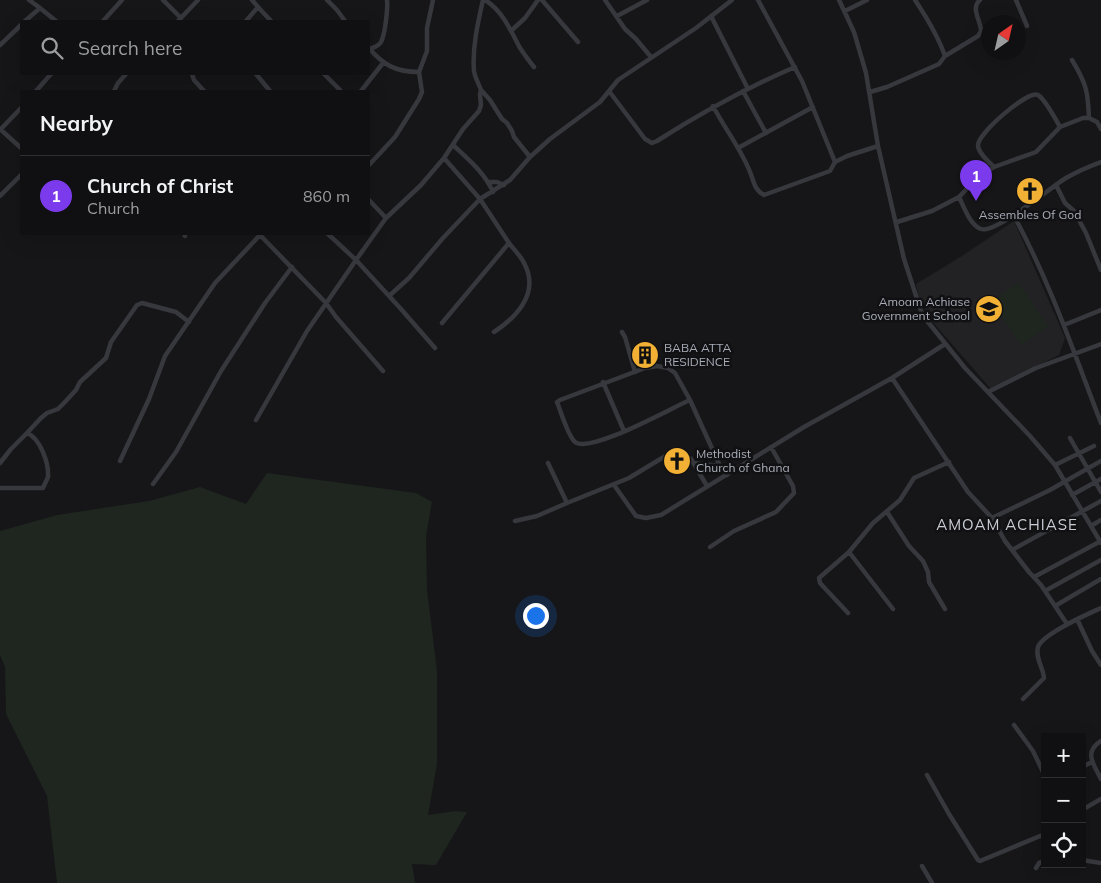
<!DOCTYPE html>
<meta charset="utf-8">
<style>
:root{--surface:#101012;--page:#19191b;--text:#f1f3f6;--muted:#9c9d9f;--line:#303032;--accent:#7c3aed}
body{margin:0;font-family:Mulish,sans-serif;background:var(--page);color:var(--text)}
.controls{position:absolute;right:15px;bottom:15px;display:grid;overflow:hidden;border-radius:0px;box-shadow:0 5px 20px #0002}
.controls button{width:45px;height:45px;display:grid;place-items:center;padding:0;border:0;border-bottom:1px solid var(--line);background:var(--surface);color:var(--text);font:25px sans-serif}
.compass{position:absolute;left:981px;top:15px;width:45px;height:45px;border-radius:50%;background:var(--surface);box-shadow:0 5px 20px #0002;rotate:34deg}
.you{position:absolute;left:535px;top:615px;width:18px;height:18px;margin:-12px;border:4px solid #fff;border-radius:50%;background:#1a73e8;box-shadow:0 0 0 8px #1a73e833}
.badge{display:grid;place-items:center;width:32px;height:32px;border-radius:50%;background:var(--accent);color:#fff;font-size:16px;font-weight:700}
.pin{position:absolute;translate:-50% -41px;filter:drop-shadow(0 1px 2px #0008)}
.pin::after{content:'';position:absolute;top:26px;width:18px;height:15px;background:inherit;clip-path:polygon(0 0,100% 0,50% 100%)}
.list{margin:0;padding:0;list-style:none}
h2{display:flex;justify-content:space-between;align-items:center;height:65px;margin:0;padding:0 20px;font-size:21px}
h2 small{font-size:16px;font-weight:400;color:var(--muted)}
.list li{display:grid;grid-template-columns:32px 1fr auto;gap:15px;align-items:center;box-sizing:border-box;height:80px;padding:0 20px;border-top:1px solid var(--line)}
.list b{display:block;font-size:19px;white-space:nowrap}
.list p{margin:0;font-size:16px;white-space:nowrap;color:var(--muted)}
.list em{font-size:16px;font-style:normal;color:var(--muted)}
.icon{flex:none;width:28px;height:28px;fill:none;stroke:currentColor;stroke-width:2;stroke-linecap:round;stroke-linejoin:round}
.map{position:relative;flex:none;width:1101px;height:883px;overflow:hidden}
.search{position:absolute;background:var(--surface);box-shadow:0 5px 20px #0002;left:20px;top:20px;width:350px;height:55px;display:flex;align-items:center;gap:12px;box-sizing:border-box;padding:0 18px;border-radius:0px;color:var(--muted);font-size:19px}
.panel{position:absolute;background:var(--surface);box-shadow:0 5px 20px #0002;left:20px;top:90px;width:350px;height:145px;border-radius:0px}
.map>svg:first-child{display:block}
.built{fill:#222225}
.green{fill:#1e261f}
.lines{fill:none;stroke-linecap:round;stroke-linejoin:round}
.street{stroke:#37383d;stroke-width:4.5}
.labels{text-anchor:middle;stroke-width:5;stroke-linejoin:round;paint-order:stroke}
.poi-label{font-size:12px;fill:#a8adb8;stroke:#111113;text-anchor:start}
.quarter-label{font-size:15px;letter-spacing:1px;fill:#c9ccd4;stroke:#111113}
</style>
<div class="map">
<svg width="1101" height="883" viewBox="0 0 1101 883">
<rect width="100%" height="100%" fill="#161618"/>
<path class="built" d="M1014,221L1065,338L1059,355L991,389L931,320L919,298L916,284L962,256Z"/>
<path class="green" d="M1019,283L1048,327L1021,345L992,301Z
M267,473L416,493L432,502L426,536L427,590L437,671V764L428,815L455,811L467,812L436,865L412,864L415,883H57L47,796L6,714L5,667L0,655V531L57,515L149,501L200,487L246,504Z"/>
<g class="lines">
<path class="street" d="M29,0L40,8
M163,0L181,18
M327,0L337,10L345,21
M485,0C502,10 511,31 520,48C524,54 529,61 534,67
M542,0L578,42
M605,0L625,29L636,39L651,57
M758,0L802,81L835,162L847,156L878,146
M839,0L854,32L866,73L878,146L904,259L921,311L928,322L965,368L1030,436L1055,465L1101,543
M1016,0L1027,26
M258,7L271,21
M845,11L867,0
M617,16L647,0
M711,16L748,89
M25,21L40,8L56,21
M103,21L122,0
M178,21L198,0
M246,21L258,7L252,0
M512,30L525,18L538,0
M0,45L21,25
M369,48C383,65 396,72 419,72
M370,49C374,47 379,46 381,42C385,35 388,8 387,0
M945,56L978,36L981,31C981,21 970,8 980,0
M1072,60C1086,83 1088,91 1089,118
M192,74L194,80L204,91
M256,74L270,91
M324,74L341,91
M481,90L490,100L502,119L507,123L512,131L514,137L530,157L550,139L600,102L618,80L696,28L732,0
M36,91L51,74
M114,91L118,83L126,74
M361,91L383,63
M609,91L645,139L652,143L657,141C701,113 746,88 795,67
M743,91L766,133
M870,92L887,87L939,64L945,56C938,36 927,18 915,0
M713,106C725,129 741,149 750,172C754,181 754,190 764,195L830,171L835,162
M0,129L21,148
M1,129L21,108
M453,145C468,159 485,173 493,192
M738,148L813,107
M369,165L395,137L419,99L422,92L419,72L427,51V28L433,0
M994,167C989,162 978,153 978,145C978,133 1028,90 1038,95C1045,99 1056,120 1060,127
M489,182H497L504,185
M1056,185L1065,203L1074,211L1086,233L1101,270
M0,196L21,175
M959,197C964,207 970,225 981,229C995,234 1051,187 1066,178C1076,172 1090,166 1101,162
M369,200L386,218
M1014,216C1050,282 1074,353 1101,423
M897,222L932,211L959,197L979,176L994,167L1036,152L1060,127L1083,118H1089L1097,122L1101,129
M184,234L185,236
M259,234L326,303L336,317L383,371
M389,296L409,278L443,238L480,199L510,180L530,157
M442,323L509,243L480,199L444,158
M1064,325L1101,310
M494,332C517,317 539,293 525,265C522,257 514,250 509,243
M622,332L625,337L635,372
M435,348L401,309L356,260L386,218L421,185L444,158L463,129L479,111L481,105L480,95L481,90C479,84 475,78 474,71C472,48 478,22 483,0
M892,378L968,492L992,518L1005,541L1029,572L1041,585L1067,624
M603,382L624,431
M988,392L1036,368L1101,344
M690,400C671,408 590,454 575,442C568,436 561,412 557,402L560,400L645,368L657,366L668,368L675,373L690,400L720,466L727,475
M256,420L307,331L356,260L328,234
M1070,438L1101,492
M120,461L149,399L165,356L215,283L260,235
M0,463L11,449L27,433
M548,463L567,503L629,478L677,449L691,459L707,486
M694,463L720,466
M1055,465L1094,446
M153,484L176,452L221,371L265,303L292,267
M614,485L636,516L646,518L661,515L804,427L892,378L945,344
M0,488H43C44,485 47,480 48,477C49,463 40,438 27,433L41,418L47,413L58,409L64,403L76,390L80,382L106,358L111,342L137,305L142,303L176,312L189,322
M1072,495L1101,479
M887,512L909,546L923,561L928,572L929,582L945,609
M992,518L1050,490L1101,461
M515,521L537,516L567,503
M1091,526L1101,520
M710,547L734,531L776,512L794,493L793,486L771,447
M1012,550L1101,501
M849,552L893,609
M1034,577L1101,541
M1045,591L1101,560
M1055,606L1101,579
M848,613L820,583L819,578L849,552L873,523L900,500L914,478L949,462
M1077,619L1092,651L1101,665
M1023,699L1044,678C1043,667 1035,658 1038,647C1042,634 1088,614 1101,608
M1014,725L1033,751L1045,776
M1101,741C1083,752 1094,765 1101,779
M1082,767L1092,762
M927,775L949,814L978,860L980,861L1045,834
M1082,810L1101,799
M1082,852L1083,860
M1082,860L1101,863
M922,866L932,883
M1036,868L1039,863L1045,861"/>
</g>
<defs>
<g id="church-disc" transform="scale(1.4375)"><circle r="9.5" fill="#f2b134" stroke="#111113"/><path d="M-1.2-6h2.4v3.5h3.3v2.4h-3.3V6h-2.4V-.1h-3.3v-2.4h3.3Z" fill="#111"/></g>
<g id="school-disc" transform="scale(1.4375)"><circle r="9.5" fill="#f2b134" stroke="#111113"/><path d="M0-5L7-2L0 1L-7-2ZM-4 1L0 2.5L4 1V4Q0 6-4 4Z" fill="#111"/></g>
<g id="building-disc" transform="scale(1.4375)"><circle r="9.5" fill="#f2b134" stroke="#111113"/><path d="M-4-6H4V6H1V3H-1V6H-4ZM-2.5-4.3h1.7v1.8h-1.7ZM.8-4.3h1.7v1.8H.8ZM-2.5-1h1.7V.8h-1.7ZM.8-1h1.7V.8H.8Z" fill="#111"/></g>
</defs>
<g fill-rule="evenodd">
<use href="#church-disc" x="1030" y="191"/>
<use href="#school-disc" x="989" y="309"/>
<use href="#building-disc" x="645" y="355"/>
<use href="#church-disc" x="677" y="461"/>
</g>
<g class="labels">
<g class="poi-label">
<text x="1030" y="219" text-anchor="middle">Assembles Of God</text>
<text x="970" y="306" text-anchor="end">Amoam Achiase<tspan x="970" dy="14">Government School</tspan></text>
<text x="664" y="352">BABA ATTA<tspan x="664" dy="14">RESIDENCE</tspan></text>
<text x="696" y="458">Methodist<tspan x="696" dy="14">Church of Ghana</tspan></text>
</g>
<g class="quarter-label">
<text x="1007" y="530">AMOAM ACHIASE</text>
</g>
</g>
</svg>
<div class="controls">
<button>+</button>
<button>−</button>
<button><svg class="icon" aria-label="locate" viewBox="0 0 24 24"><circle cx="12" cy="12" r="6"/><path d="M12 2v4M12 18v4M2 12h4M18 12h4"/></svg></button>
</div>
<svg class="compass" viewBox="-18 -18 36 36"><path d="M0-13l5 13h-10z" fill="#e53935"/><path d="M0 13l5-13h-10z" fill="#9c9d9f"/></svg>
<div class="you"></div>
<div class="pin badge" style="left:976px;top:201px">1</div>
<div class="search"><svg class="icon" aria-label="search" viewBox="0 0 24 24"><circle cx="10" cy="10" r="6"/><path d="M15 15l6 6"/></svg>Search here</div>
<section class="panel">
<h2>Nearby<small></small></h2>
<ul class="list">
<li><span class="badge">1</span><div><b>Church of Christ</b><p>Church</p></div><em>860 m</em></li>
</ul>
</section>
</div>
